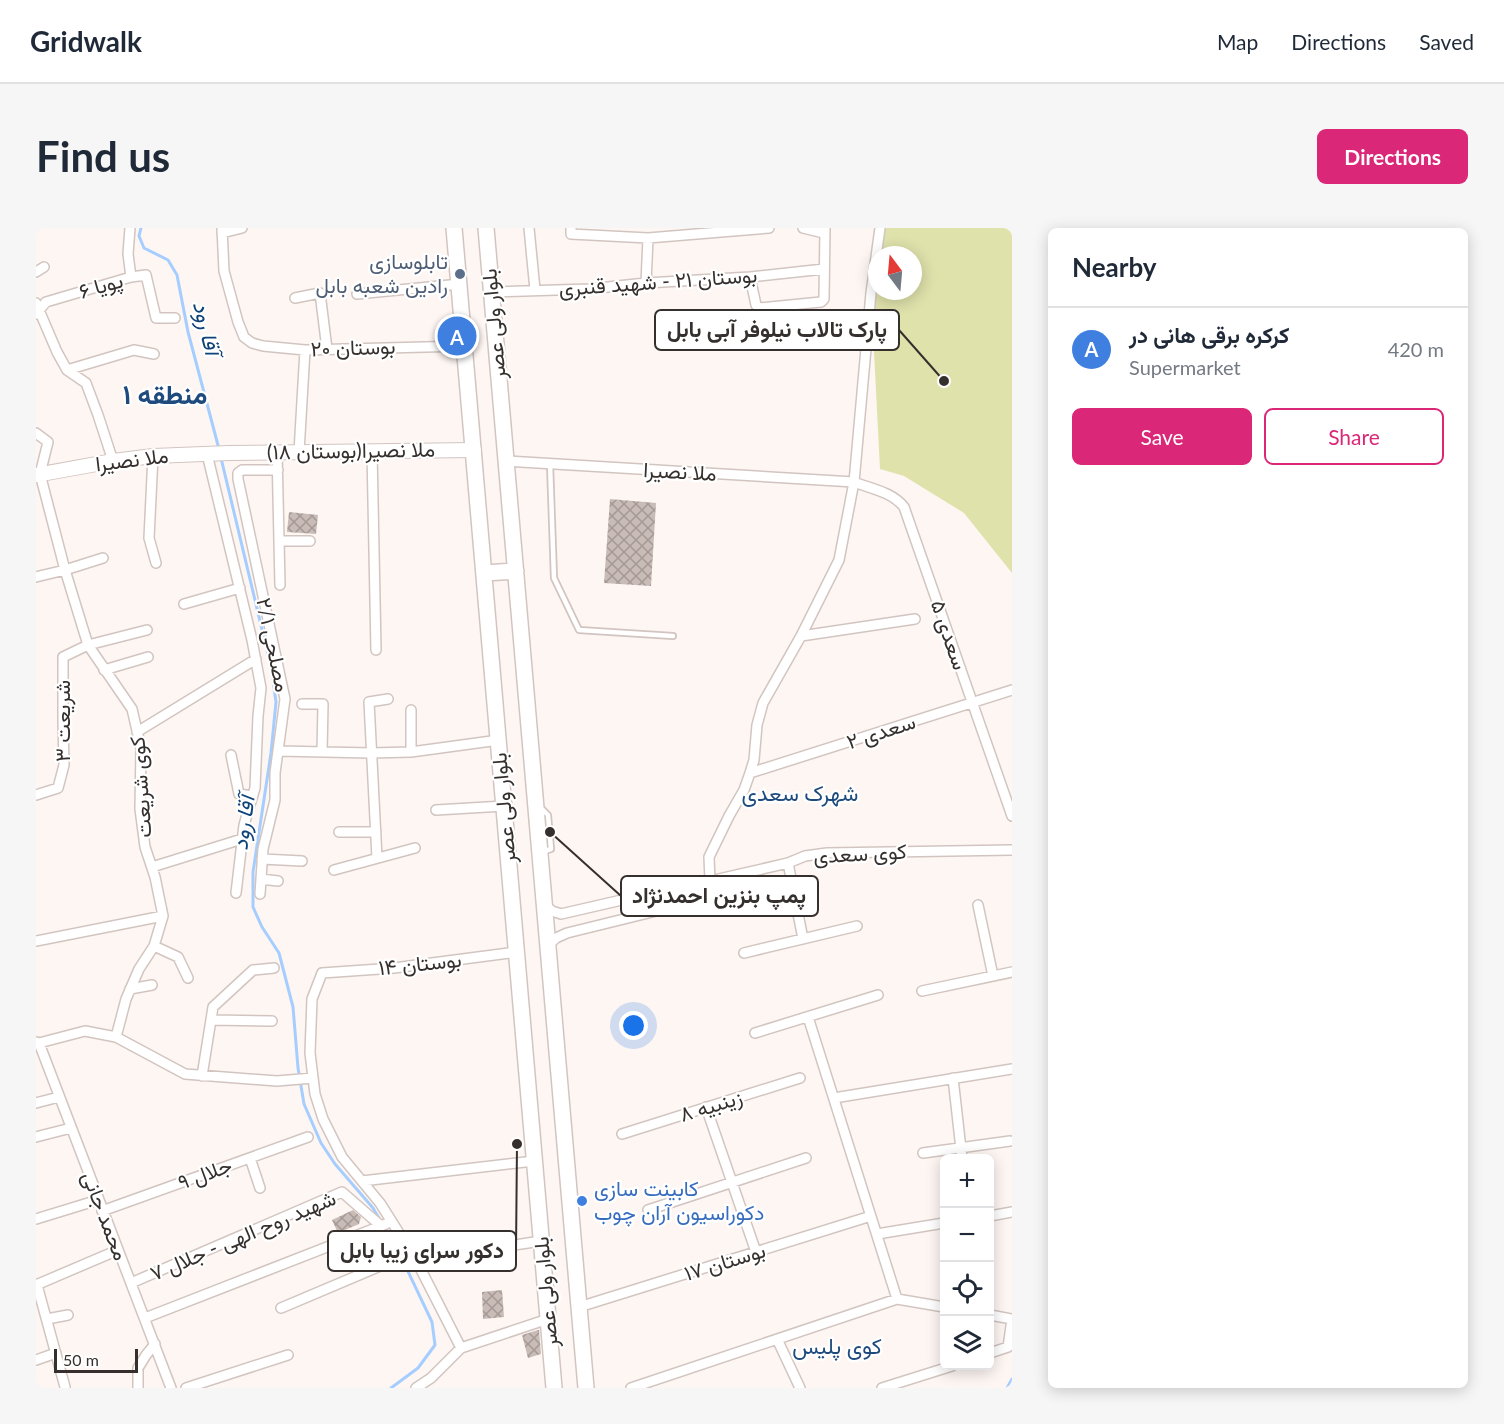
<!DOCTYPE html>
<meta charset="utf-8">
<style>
:root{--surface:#fff;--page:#f6f6f7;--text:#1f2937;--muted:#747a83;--line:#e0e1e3;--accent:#db2777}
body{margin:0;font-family:Lato,Vazirmatn,sans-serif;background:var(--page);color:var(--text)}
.controls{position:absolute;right:18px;bottom:18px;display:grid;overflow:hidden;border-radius:9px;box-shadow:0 3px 15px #0003}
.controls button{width:54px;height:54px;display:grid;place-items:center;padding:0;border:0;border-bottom:2px solid var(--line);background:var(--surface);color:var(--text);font:30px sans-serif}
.compass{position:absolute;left:832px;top:18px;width:54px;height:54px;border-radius:50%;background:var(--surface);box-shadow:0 3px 15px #0003;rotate:344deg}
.scale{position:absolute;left:18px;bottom:15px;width:84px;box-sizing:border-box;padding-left:6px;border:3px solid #35302e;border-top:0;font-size:16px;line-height:21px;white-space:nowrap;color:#35302e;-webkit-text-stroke:4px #fff;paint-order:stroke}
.you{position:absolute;left:598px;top:798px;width:21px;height:21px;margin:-15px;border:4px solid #fff;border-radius:50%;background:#1a73e8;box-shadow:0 0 0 9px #1a73e833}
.badge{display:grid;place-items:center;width:39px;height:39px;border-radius:50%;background:var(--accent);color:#fff;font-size:20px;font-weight:700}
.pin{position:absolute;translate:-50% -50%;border:3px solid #fff;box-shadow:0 2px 6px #0006}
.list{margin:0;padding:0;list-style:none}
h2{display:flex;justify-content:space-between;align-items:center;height:78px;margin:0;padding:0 24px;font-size:26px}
h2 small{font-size:20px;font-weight:400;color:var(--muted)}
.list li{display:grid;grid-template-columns:39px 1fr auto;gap:18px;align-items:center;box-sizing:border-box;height:84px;padding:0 24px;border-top:2px solid var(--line)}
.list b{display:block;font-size:22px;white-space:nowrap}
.list p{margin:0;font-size:20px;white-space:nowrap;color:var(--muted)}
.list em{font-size:20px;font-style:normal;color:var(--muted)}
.actions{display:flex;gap:12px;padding:18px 24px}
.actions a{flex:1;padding:14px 0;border:2px solid var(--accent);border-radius:9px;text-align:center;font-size:21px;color:var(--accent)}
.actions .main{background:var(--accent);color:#fff}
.icon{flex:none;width:33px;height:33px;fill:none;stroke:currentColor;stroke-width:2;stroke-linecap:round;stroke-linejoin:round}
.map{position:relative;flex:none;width:976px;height:1160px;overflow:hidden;border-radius:9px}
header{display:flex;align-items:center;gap:36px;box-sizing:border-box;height:84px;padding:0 30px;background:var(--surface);border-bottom:2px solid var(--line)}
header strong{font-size:28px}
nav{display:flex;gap:33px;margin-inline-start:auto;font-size:21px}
.intro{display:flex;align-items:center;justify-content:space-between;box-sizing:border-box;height:144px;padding:0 36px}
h1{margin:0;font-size:42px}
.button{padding:15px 27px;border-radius:9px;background:var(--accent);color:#fff;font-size:21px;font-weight:700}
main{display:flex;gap:36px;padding:0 36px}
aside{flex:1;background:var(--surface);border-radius:9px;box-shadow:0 3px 15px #0003}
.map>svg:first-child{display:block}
.green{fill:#dfe2ab;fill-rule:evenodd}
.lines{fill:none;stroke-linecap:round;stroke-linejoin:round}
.stream{stroke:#a5ceff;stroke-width:3}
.building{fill:url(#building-cross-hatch)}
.lane-casing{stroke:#d2c5c0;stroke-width:8}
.street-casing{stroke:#d2c5c0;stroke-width:12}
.secondary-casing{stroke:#d2c5c0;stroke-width:16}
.primary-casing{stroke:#d2c5c0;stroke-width:18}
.lane{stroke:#fff;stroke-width:4.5}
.street{stroke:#fff;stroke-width:9}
.secondary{stroke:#fff;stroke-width:14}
.primary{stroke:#fff;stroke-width:15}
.service-dot{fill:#5c6f8a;stroke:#fff;stroke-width:2}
.shop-dot{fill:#3f7fe0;stroke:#fff;stroke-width:2}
.labels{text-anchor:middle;stroke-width:4.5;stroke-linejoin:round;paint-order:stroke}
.service-label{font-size:21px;fill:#4e5e75;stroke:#fff;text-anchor:end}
.street-label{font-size:21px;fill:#35302e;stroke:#fff}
.shop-label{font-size:21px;fill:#366cbe;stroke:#fff;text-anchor:start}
.water-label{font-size:22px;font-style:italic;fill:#0f4278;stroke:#fff}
.neighbourhood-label{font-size:22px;fill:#1e4a7e;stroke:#fff}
.district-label{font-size:27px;font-weight:bold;fill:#1e4a7e;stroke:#fff}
.leader{fill:none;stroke:#35302e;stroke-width:2}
.callout-dot{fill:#35302e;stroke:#fff;stroke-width:2}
.callout{fill:#fff;stroke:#35302e;stroke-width:2}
.callout-label{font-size:22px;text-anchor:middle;font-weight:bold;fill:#35302e}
</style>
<header>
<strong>Gridwalk</strong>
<nav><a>Map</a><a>Directions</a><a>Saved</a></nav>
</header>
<div class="intro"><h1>Find us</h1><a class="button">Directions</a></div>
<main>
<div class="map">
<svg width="976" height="1160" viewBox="0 0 976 1160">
<defs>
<pattern id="building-cross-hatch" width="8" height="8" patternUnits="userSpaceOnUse" patternTransform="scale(1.5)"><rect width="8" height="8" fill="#c9bcb7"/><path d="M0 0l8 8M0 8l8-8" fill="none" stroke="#a49995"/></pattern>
</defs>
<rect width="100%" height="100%" fill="#fef6f3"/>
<path class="green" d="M844,0H976V345L928,285L868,248L844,241L835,65ZM841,27H877V63H841Z"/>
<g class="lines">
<path class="stream" d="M105,0L103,8L108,20L132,32L141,47L152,104L183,221
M185,230L235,439L240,474L235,525L217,644V679L226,699L243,725L257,779L262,840L268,876L285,915L299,936L337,980L344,992
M348,998L359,1016L396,1094L399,1117L382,1140L355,1160
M971,1160L976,1151"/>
</g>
<path class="building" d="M574,271L620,275L615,358L568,355Z
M253,284L282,287L280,306L251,304Z
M317,982L325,989L323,996L302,1005L296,992Z
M466,1062L468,1089L447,1091L446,1064Z
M502,1102H503L505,1126L492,1130L486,1107Z"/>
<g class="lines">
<g class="lane-casing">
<path id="lane" d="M514,236L518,350L543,402L637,408
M504,579L512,587L515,621L506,624"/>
</g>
<g class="street-casing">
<path id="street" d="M94,0L92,26L95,49
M186,0L188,43L202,94L208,109L216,115L227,118L269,122L429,118
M493,0L499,62
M535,0V6L612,10L733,0
M767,0L788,5
M844,0L835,65L818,254L803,332L765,408L727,475L721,497L718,532L714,545L708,562L693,588L673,629L674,653L752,635L769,628L791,625L976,622
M186,5L206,0
M0,44L8,39
M714,49L720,77L724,80L785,74L788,71L789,0
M610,55L612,10
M456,64L553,61L610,55L714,49L788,41
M321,66L424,56
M259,70L284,65L291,121
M0,75L21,124L31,142L50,155L62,187L77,233
M0,86L10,74L95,49L110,47L120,90H139
M31,142L98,122L118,126
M0,205L12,214L4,246L29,342L52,417L96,481L105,520L104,581L109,619L119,649L127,688L118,718L103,741L90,771L80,809
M336,223L340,422
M241,224L244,357
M263,224L269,122
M171,226L216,412L225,460L222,488L219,560L208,597L200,665
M117,228L113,310L120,335
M470,233L818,254C836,261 856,264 868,279L976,588
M243,313H274
M0,349L29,342L67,330
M148,376L204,360
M765,408L879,391
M68,442L112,429
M266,476H287L286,524
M101,504L220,431
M243,523L335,525L375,524L463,512
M375,524V482
M195,527L203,566L216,568
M714,545L976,462
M0,567L22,560L28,537L27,493V429L52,417L111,402
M400,582L468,578
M303,604H340
M341,630L333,474L352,471
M226,631L266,633
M752,635L767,711
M116,639L206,611
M298,642L379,620
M225,651L242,653
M224,666L227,621L239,572V545L249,471L202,251V245L206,242H242
M508,676L516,683L525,686L655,656L674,653L666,668L657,674L531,705L520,710L512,717
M942,677L957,748
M0,713L127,688
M118,718L142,729L152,750
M708,725L821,698
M94,761L116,757
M886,763L976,744
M772,789L861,1071
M175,792L236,793
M719,805L842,767
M0,814L3,815L49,803L80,809L149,846L241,853L277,850
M3,815L135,1160
M166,848L177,779L217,742L238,740
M917,850L926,930
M798,870L976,841
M0,875L23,869
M670,879L720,1024
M586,906L764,850
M0,909L35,900
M887,925L974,913
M214,930L224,960
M326,953L498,933
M612,982L770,930
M66,983L272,909
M954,988L976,984
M0,991L62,972
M841,1006L908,995
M380,1032L505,1013
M95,1055L306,964L345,998
M0,1057L82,1022
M1,1057L29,1159
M543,1079L835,988
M245,1080L349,1036L335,1002
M954,1087L976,1091L972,1119L954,1125
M109,1090L350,996
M11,1091L32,1087
M741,1111L764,1160
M425,1120L380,1032L344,975L306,929L287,891L279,866L274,825L276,771L286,745L358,740L481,724
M0,1132L20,1125
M102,1160V1140L110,1127L119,1116
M150,1160L252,1127
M380,1160L395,1150L425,1120L512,1091
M595,1160L861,1071L908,1079
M846,1160L916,1138"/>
</g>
<g class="secondary-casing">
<path id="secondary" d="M0,247L77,233L117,228L193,225L438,222"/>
</g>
<g class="primary-casing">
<path id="primary" d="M418,0L518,1160
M450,0L550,1160
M448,345L480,343"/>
</g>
<use href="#lane" class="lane"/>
<use href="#street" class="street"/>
<use href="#secondary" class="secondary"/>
<use href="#primary" class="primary"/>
</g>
<circle class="service-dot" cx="424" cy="46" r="6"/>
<circle class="shop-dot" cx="546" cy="973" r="6"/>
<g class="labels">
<g class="service-label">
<text x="412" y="41">تابلوسازی<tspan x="412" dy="24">رادین شعبه بابل</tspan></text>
</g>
<g class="street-label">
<text transform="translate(622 54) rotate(-4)" y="7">بوستان ۲۱ - شهید قنبری</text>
<text transform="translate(65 58) rotate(-16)" y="7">پویا ۶</text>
<text transform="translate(458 96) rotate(-95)" y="7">بلوار ولی عصر</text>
<text transform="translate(317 120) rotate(-2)" y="7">بوستان ۲۰</text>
<text transform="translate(315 223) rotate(-1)" y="7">ملا نصیرا(بوستان ۱۸)</text>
<text transform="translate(96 232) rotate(-7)" y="7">ملا نصیرا</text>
<text transform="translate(644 244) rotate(3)" y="7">ملا نصیرا</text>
<text transform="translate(913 407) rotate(71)" y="7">سعدی ۵</text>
<text transform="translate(237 417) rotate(78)" y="7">مصلحی ۲/۱</text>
<text transform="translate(27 493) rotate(-90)" y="7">شریعت ۳</text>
<text transform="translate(845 504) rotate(-18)" y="7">سعدی ۲</text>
<text transform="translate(105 559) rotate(-94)" y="7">کوی شریعت</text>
<text transform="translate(468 580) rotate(-95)" y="7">بلوار ولی عصر</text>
<text transform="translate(824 626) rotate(-3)" y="7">کوی سعدی</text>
<text transform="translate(384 736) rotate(-6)" y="7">بوستان ۱۴</text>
<text transform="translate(675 878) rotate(-17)" y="7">زینبیه ۸</text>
<text transform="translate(169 946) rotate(-20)" y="7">جلال ۹</text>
<text transform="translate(69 988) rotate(69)" y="7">محمد جانی</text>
<text transform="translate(207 1008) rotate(-23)" y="7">شهید روح الهی - جلال ۷</text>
<text transform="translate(689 1034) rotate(-17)" y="7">بوستان ۱۷</text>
<text transform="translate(510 1064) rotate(-95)" y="7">بلوار ولی عصر</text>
</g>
<g class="shop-label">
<text x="558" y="968">کابینت سازی<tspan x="558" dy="24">دکوراسیون آران چوب</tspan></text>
</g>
<g class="water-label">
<text transform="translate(171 100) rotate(76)" y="8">آقا رود</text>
<text transform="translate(207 595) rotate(-82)" y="8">آقا رود</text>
</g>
<g class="neighbourhood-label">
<text x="764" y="573">شهرک سعدی</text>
<text x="801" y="1126">کوی پلیس</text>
</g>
<g class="district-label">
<text x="129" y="176">منطقه ۱</text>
</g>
</g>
<path class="leader" d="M908 153L863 102M514 604L585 668M481 916L480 1023"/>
<g class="callout-dot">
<circle cx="908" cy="153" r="6"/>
<circle cx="514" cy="604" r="6"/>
<circle cx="481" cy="916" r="6"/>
</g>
<g class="callout">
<rect x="619" y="82" width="244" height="40" rx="6"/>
<rect x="585" y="648" width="197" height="40" rx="6"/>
<rect x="292" y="1003" width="188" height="40" rx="6"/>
</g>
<g class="callout-label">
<text x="741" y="109">پارک تالاب نیلوفر آبی بابل</text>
<text x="683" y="675">پمپ بنزین احمدنژاد</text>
<text x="386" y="1030">دکور سرای زیبا بابل</text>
</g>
</svg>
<div class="controls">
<button>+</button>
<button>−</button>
<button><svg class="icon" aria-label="locate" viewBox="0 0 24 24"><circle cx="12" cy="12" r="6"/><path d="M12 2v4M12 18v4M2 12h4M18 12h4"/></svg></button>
<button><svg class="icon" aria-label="layers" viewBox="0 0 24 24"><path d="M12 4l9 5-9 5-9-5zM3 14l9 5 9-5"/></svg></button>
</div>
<svg class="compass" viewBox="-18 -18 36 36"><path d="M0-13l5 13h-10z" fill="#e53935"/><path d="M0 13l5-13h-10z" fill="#747a83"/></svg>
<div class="scale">50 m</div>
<div class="you"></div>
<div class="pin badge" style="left:421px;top:108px;background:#3f7fe0">A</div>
</div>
<aside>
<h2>Nearby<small></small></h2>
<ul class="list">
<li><span class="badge" style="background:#3f7fe0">A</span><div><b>کرکره برقی هانی در</b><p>Supermarket</p></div><em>420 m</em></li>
</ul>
<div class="actions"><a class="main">Save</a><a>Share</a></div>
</aside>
</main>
